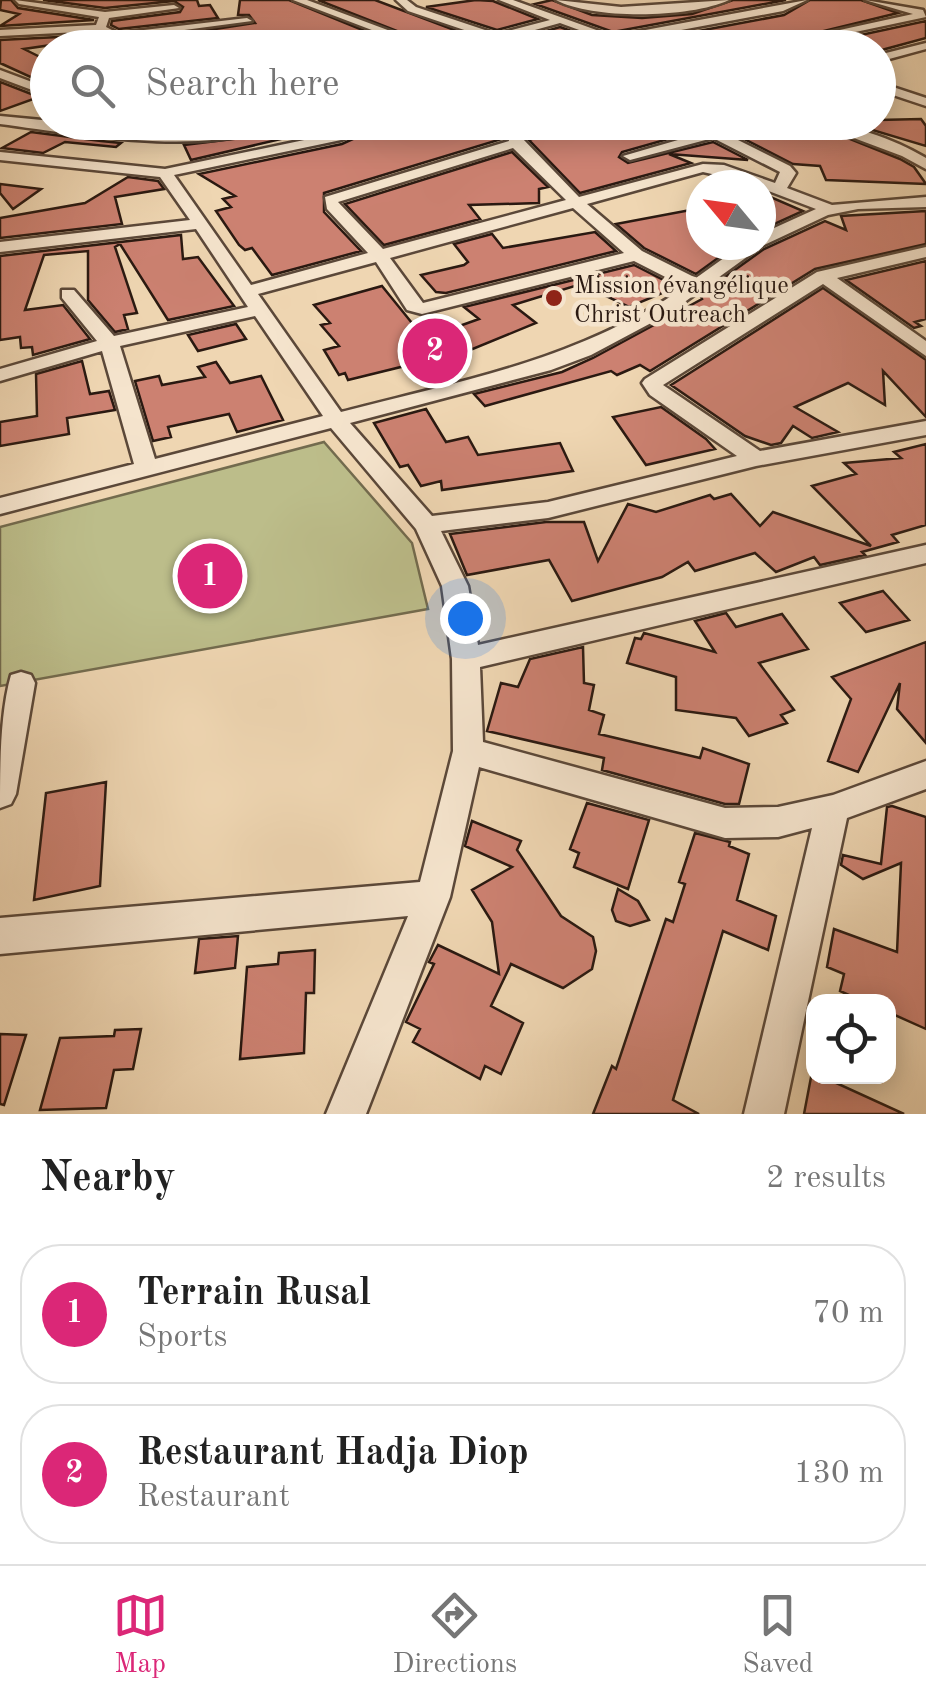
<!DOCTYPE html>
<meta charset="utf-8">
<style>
:root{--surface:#fff;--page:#f2f2f2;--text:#222;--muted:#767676;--line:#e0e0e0;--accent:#db2777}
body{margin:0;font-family:"Old Standard TT",serif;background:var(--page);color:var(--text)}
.controls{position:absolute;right:30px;bottom:30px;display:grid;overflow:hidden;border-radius:20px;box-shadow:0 5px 25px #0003}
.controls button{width:90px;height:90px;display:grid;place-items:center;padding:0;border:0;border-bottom:2px solid var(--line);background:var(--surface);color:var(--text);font:50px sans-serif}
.compass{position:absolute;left:686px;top:170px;width:90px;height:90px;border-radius:50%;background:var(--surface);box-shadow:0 5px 25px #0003;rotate:299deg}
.you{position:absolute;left:465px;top:618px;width:35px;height:35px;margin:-25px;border:8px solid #fff;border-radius:50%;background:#1a73e8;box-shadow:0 0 0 15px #1a73e833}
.badge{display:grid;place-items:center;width:65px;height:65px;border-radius:50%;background:var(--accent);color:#fff;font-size:32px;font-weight:700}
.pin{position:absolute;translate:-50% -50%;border:5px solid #fff;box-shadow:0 2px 10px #0006}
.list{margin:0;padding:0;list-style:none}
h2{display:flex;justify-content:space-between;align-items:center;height:130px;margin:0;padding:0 40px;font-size:42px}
h2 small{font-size:32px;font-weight:400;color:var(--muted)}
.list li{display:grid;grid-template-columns:65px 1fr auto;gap:30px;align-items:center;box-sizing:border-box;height:140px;margin:0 20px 20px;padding:0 20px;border:2px solid var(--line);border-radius:40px}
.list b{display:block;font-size:38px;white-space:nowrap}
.list p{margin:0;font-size:32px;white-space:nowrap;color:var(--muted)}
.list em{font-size:32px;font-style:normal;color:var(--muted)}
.icon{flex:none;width:55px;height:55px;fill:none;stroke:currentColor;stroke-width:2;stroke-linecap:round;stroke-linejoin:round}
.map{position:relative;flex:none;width:926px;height:1114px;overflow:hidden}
.search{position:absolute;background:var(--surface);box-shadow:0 5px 25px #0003;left:30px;right:30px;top:30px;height:110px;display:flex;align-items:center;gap:25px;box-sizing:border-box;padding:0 35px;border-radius:55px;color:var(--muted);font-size:38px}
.sheet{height:450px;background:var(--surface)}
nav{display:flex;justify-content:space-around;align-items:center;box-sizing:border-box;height:140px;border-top:2px solid var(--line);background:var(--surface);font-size:28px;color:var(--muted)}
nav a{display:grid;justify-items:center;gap:5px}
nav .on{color:var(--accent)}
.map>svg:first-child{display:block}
.green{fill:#bcbd8a;stroke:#736b4e;stroke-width:2.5}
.building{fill:#cc8171;stroke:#2a1911;stroke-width:2.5}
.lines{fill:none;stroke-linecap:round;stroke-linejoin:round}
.minor-casing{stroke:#5b4839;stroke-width:5}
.minor{fill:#f5e4cd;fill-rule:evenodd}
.poi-dot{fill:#8f2418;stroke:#f5e4cd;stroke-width:4}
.labels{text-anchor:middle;stroke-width:9;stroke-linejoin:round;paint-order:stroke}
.far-poi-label{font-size:25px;fill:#2a1911;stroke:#f5e4cd;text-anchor:start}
</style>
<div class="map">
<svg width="926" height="1114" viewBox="0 0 926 1114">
<rect width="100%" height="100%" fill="#efd6b2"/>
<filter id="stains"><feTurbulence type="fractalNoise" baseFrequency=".002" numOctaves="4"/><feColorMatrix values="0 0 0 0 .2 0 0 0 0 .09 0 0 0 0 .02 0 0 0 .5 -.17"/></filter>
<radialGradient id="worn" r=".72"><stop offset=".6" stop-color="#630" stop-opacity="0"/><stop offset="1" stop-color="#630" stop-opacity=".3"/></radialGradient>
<path class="green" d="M324,442L412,543L428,609L0,686V527Z"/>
<path class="building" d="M1,0H11L18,8L94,20L0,26L19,14L0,10Z
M43,0H197L199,6L210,5L218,18L119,29L111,25L112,21L180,12L183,7L174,1L105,8Z
M240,0H289L407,48H306L270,41L261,48H177L202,31L255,23L249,15H238Z
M318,0H375L473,37L440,48Z
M476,0L493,1L538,19L497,30L426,7Z
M552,0L592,15L642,18L692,14L733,0H786L613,32L535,4Z
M810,0H861L898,13L754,48H608L784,15Z
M926,21V38L878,51V48H800Z
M560,27L588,37L535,48H487Z
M97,35L110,40L99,38L24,49L48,61V77L37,80L0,63V40Z
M0,82L39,97L0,111Z
M921,119L926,126V146L859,126L878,120Z
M278,122H354L191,160L184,145L249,137Z
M390,122L437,126L461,122L505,138L324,193V212L361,251L272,275L252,248L245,250L239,245L216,211L231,207L223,199L235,196L199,174L342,144Z
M577,122H681L693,132L622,152L619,157L628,163L713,142L748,160L669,154L691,163L580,193L529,140Z
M711,122H808L900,159L914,167L926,184L826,180L820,166L793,164Z
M31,132L101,141L121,143L116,147L65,142L43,153L2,148Z
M512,152L548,187L539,189V203L469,205L480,219L384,245L345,204Z
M128,177L158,181L164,189L115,197L122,224L0,238V218L85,203Z
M0,184L41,189L13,209L0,193Z
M761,193L803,211L761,230Z
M701,208V245H736L696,274L644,248L616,224Z
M926,211V244L815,269L650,371L640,365L617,375L611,371L485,406L474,394L562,372L593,358L702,299L700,295L764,249L825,221L846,230L841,216Z
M595,232L616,251L446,293L436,292L421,275L464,265L468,262L454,244L492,234L503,248Z
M181,235L183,259L198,257L234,306L168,320L120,244L115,247L137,313L124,315L128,329L115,332L88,300V251L44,255L25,310L63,305L90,339L33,355L32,347L21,348L20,337L0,340V256Z
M926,261V319L915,322L921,326L914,328L846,280Z
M634,265L677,287L629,307L581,284L513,305L536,323L441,362L420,340L479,319L464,307Z
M382,286L416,328L412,331L434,373L417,379L405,366L348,380L345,373L339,375L324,350L339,346L321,325L330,323L314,305Z
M823,288L926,360V417L883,371L885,405L848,383L795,407L838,432L812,438L793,426L781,443L771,445L745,436L671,385Z
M236,324L246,339L198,351L188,335Z
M82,361L90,394L109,391L115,410L67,418L69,434L0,446V422L37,416L36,374Z
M216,362L230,383L261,376L283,420L237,432L229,414L168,427L171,437L153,441L135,381L159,376L162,385L205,377L198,367Z
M661,407L706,439L715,449L646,465L613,417Z
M426,409L446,442L468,437L478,455L560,443L573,471L442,490L441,481L421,486L408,465L400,467L374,423Z
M926,444V525L892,535L898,542L862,552L865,555L820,565L814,557L776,572L755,553L695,571L688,562L662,577L572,601L549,560L467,575L450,534L546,522H584L598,561L628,504L656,512L710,495L714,499L731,494L760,526L773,512L871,546L812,486L856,474L844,463L901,458L894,452Z
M883,591L909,620L866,632L840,603Z
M726,613L736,627L782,614L808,649L759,663L794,710L781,715L787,723L749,736L736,718L676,710V677L627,663L635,638L641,639L644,633L715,652L695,621Z
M926,642V743L897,709L900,683L858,772L828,761L851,699L832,677Z
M583,647L584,683L594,685L589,710L604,715L599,734L700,758L703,748L749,764L739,804H725L602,770L604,758L487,731L501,683L518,687L530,659Z
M106,782L100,886L34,900L46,793Z
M587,803L649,820L628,889L574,867L579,853L570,849Z
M892,806L926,817V1029L888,1012V1002H864L840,991L844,974L827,967L834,929L897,952L901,863L863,879L841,865L843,855L881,864L887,807Z
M472,821L521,841L517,850L561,916L593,937L596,951L592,969L563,988L511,964L491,1006L523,1023L501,1074L485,1066L480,1079L413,1042L420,1029L406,1022L434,964L429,962L438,945L499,974L492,922L472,890L512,867L465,846Z
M695,833L730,842L729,846L749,854L737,900L776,916L768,950L723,931L673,1100L699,1114H593L612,1066L616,1069L666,919L673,922L685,884L679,882Z
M618,889L638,901L649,920L630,926L616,921L612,910Z
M238,936L235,968L195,973L199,939Z
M315,950L314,993H306L304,1053L240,1059L247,967L278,964L279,953Z
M141,1029L133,1069L114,1070L106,1108L40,1110L60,1038L114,1036L115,1030Z
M0,1034L26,1035L4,1105L0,1104Z
M812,1072L814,1076H821L904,1114H804Z"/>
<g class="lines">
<g class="minor-casing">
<path id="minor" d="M15,0L105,12L174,5L179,8L109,18L106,27L118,33L247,18L252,21L117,39L98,31L0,36V30L96,25L99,17L19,4Z
M293,0H307L436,48H419Z
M396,0H407L416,7L497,34L550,20L499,0H513L613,36L807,0L783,11L585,48H559L601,38L560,23L471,48H451L485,37L408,11Z
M556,0L621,7L729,0C691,18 593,20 556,0Z
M865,0L923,10L926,17L780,48H757L913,14Z
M926,43V49L878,62V55Z
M270,45L302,48H265Z
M0,70L48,88V96L0,78Z
M878,82L926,98V106L878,90Z
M0,116L167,132L274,123C215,159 68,133 0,124Z
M366,122H386L341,140L174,175L251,285L368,253L327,209L325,197L509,141L506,122H520L521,130L551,122H574L522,138L579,197L703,164L724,165L775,183L780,172L713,138L630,160L623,156L702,133L685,122H702L790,166L796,173L787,188L832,205L926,197V207L858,209L828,215L762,246L668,314L591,355L551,370L350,423L432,516L548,502L737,456L650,395L642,383L645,379L817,272L926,247V257L837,278L926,341V356L823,284L663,385L760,451L926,421V435L756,466L548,518L441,531L468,586L478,645L926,545V563L480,667L483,742L725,808L778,807L833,795L926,761V789L847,818L784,1114H744L812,828L778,837L725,838L479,767L450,897L366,1114H326L408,916L0,954V918L420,882L453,751L452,659L442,586L416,529L331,428L0,514V498L134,464L102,351L0,381V369L97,341L62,298V290H74L114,336L248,307L196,229L0,252V242L190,220L160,177L0,160V152L165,169L333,134ZM513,148L566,200L383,249L338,202ZM703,172L761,185V188L816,209L761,234V245H742L696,278L642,251L587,204ZM573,208L624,253L423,303L390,258ZM634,261L685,287C578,360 464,380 341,412L258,294L376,262L407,310L422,314ZM255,316L323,416L155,459L120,346Z
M811,122C847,122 894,139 926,158V169L902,156Z
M21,672L31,675L35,683L16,794L11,804L0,808C0,767 0,713 11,675Z"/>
</g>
<use href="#minor" class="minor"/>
</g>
<circle class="poi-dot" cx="554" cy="298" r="10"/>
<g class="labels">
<g class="far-poi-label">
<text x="574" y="293">Mission évangélique<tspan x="574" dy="29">Christ Outreach</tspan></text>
</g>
</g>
<rect width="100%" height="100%" filter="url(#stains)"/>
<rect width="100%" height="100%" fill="url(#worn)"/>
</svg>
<div class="controls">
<button><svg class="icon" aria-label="locate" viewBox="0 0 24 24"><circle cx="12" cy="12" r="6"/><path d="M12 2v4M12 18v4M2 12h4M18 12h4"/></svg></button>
</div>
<svg class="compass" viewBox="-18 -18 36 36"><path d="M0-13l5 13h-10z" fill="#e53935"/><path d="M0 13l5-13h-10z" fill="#767676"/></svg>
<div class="you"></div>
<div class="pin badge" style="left:210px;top:576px">1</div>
<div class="pin badge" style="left:435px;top:351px">2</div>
<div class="search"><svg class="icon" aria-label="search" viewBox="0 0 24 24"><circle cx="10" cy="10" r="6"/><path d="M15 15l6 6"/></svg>Search here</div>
</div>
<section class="sheet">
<h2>Nearby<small>2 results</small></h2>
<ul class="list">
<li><span class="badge">1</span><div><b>Terrain Rusal</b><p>Sports</p></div><em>70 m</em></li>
<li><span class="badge">2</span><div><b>Restaurant Hadja Diop</b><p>Restaurant</p></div><em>130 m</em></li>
</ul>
</section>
<nav>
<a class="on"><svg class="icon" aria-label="map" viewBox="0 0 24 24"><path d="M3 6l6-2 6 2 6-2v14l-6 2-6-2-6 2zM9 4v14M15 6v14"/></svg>Map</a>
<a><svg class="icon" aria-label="directions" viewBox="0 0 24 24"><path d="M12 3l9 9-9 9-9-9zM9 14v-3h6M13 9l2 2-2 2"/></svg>Directions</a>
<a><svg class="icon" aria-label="saved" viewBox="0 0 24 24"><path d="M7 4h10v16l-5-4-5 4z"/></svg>Saved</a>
</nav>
